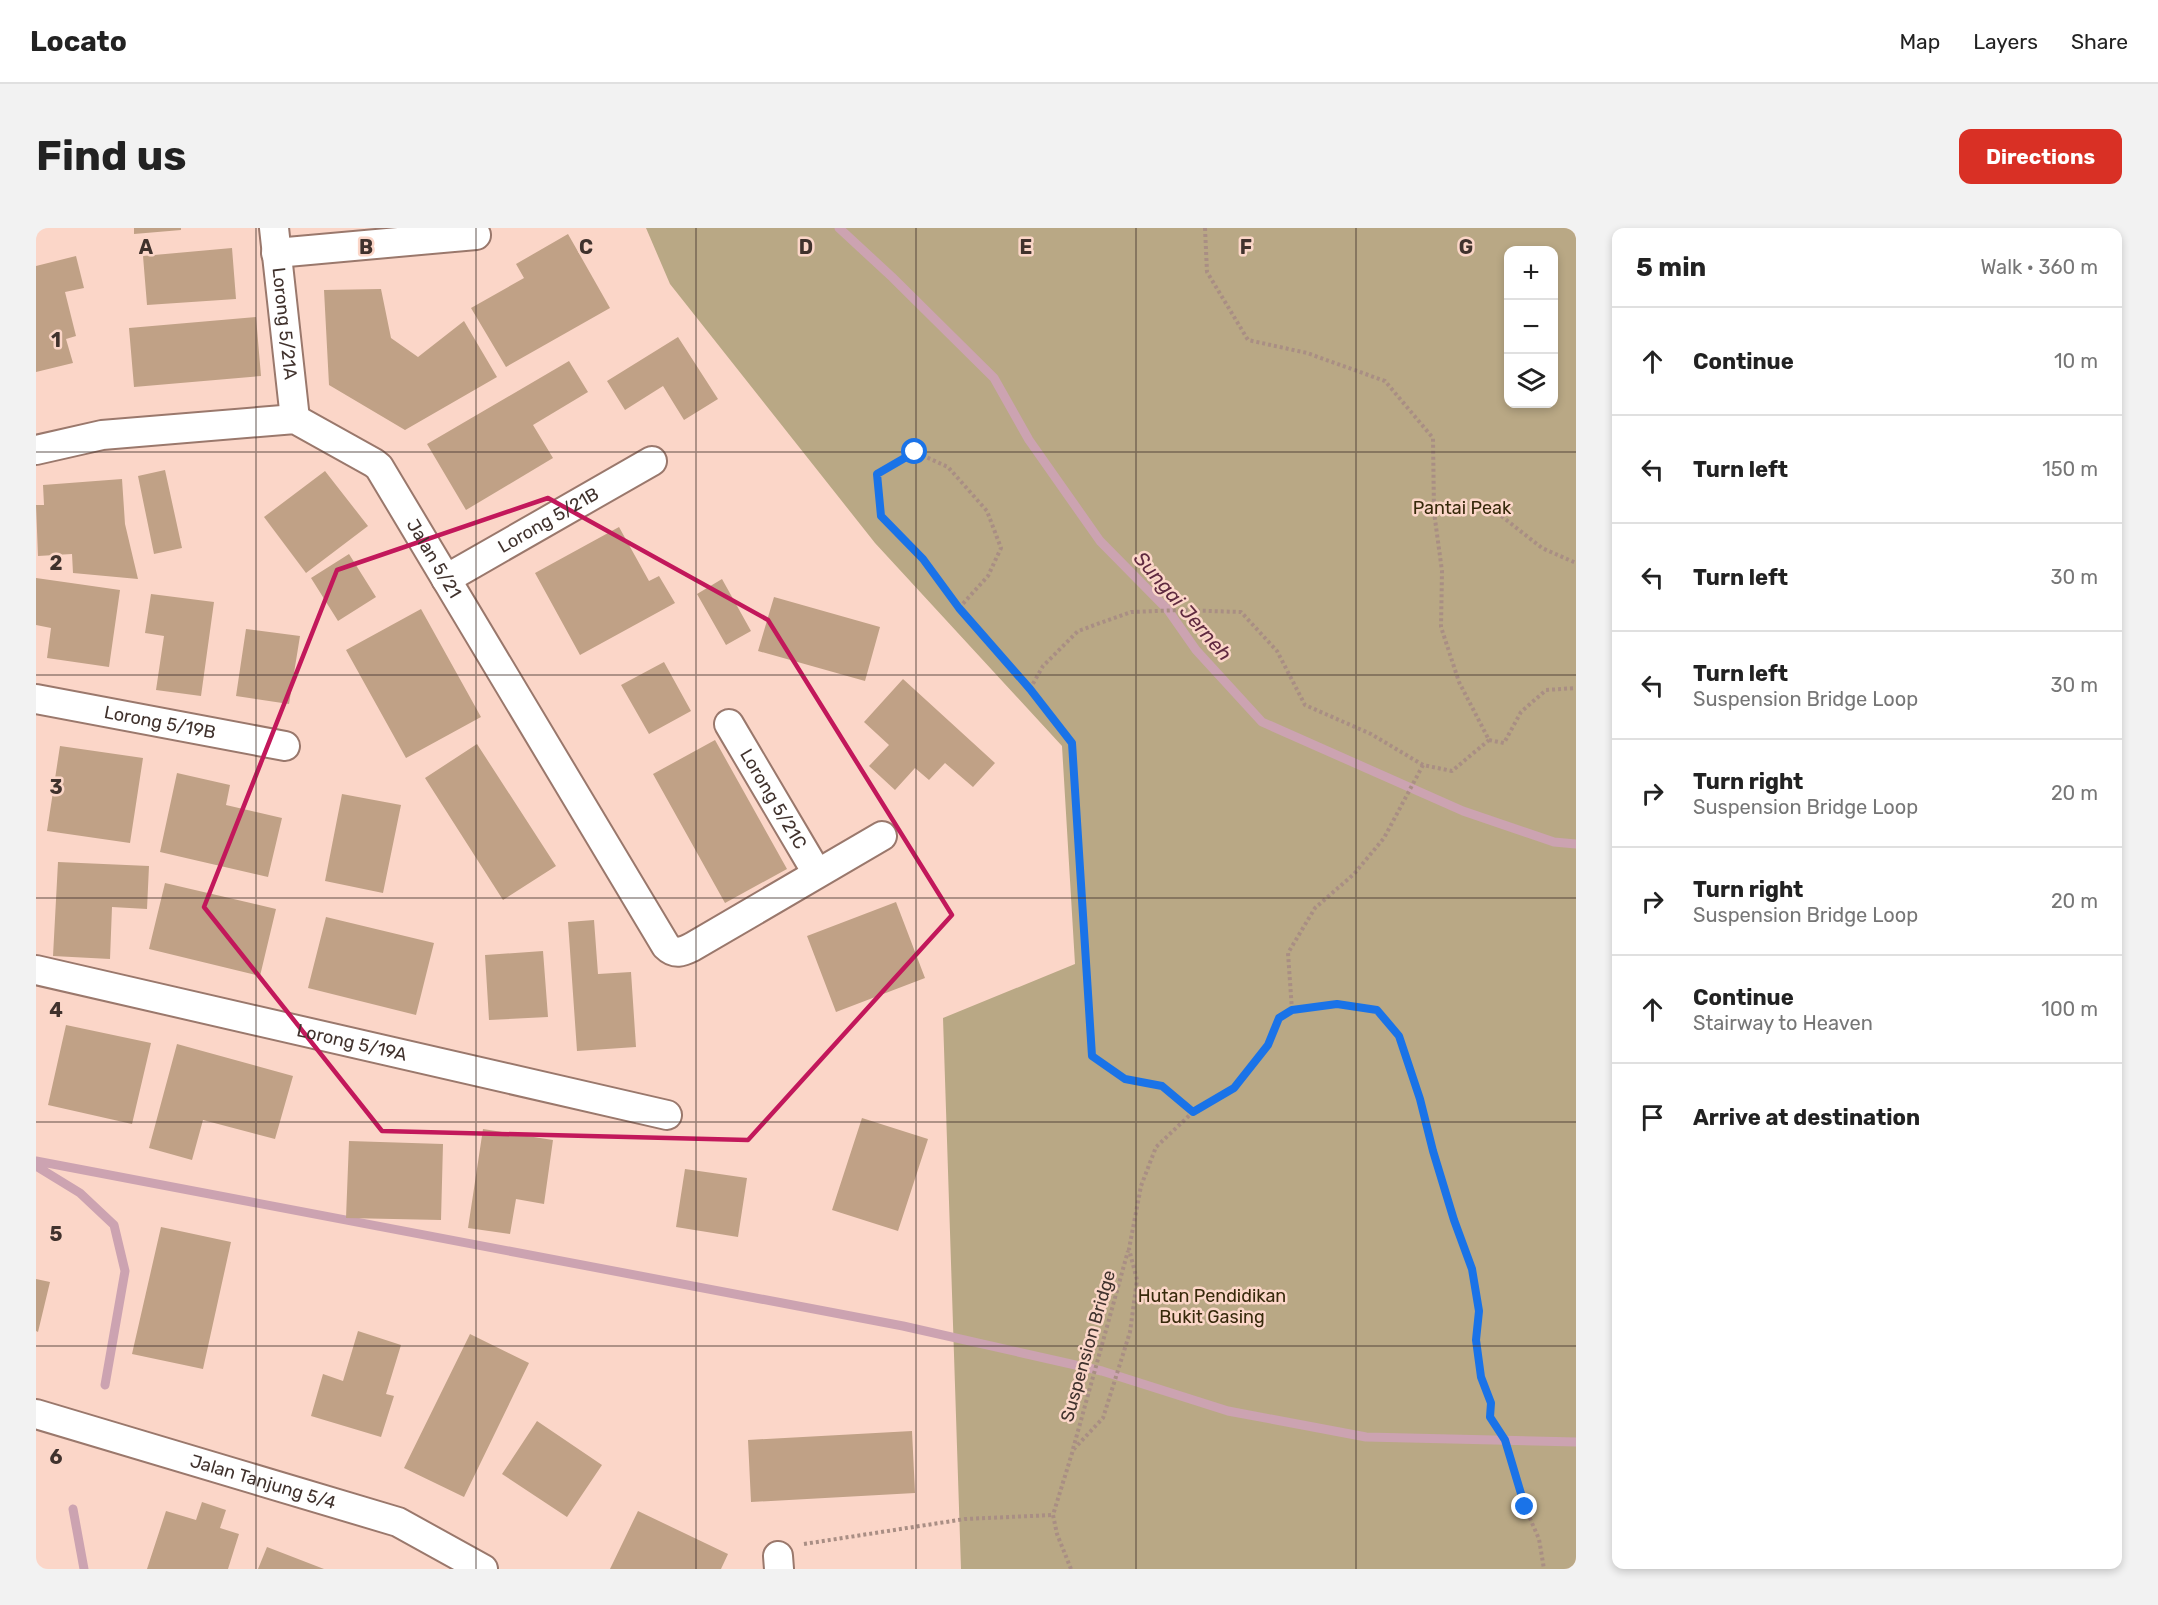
<!DOCTYPE html>
<meta charset="utf-8">
<style>
:root{--surface:#fff;--page:#f2f2f2;--text:#222;--muted:#767676;--line:#e0e0e0;--accent:#d93025}
body{margin:0;font-family:Rubik,sans-serif;background:var(--page);color:var(--text)}
.controls{position:absolute;right:18px;top:18px;display:grid;overflow:hidden;border-radius:12px;box-shadow:0 3px 9px #0003}
.controls button{width:54px;height:54px;display:grid;place-items:center;padding:0;border:0;border-bottom:2px solid var(--line);background:var(--surface);color:var(--text);font:30px sans-serif}
.stop{position:absolute;width:18px;height:18px;margin:-14px;border:4px solid #1a73e8;border-radius:50%;background:#fff}
.stop.end{background:#1a73e8;border-color:#fff;box-shadow:0 2px 6px #0008}
.list{margin:0;padding:0;list-style:none}
h2{display:flex;justify-content:space-between;align-items:center;height:78px;margin:0;padding:0 24px;font-size:26px}
h2 small{font-size:20px;font-weight:400;color:var(--muted)}
.list li{display:grid;grid-template-columns:39px 1fr auto;gap:18px;align-items:center;box-sizing:border-box;height:108px;padding:0 24px;border-top:2px solid var(--line)}
.list b{display:block;font-size:22px;white-space:nowrap}
.list p{margin:0;font-size:20px;white-space:nowrap;color:var(--muted)}
.list em{font-size:20px;font-style:normal;color:var(--muted)}
.icon{flex:none;width:33px;height:33px;fill:none;stroke:currentColor;stroke-width:2;stroke-linecap:round;stroke-linejoin:round}
.map{position:relative;flex:none;width:1540px;height:1341px;overflow:hidden;border-radius:12px}
header{display:flex;align-items:center;gap:36px;box-sizing:border-box;height:84px;padding:0 30px;background:var(--surface);border-bottom:2px solid var(--line)}
header strong{font-size:28px}
nav{display:flex;gap:33px;margin-inline-start:auto;font-size:21px}
.intro{display:flex;align-items:center;justify-content:space-between;box-sizing:border-box;height:144px;padding:0 36px}
h1{margin:0;font-size:42px}
.button{padding:15px 27px;border-radius:12px;background:var(--accent);color:#fff;font-size:21px;font-weight:700}
main{display:flex;gap:36px;padding:0 36px}
aside{flex:1;background:var(--surface);border-radius:12px;box-shadow:0 3px 9px #0003}
.map>svg:first-child{display:block}
.forest{fill:#b9a885;fill-rule:evenodd}
.lines{fill:none;stroke-linecap:round;stroke-linejoin:round}
.stream{stroke:#cca3b1;stroke-width:9}
.building{fill:#c0a186}
.street-casing{stroke:#9a786c;stroke-width:32}
.path{stroke:#a98e84;stroke-width:4;stroke-dasharray:3 3;stroke-linecap:butt}
.street{stroke:#fff;stroke-width:28}
.route{stroke:#1a73e8;stroke-width:8}
.marked{fill:none;stroke:#c2185b;stroke-width:4.5;stroke-linejoin:round}
.grid{fill:none;stroke:#40322d;stroke-width:1.5;stroke-opacity:0.55}
.labels{text-anchor:middle;stroke-width:5;stroke-linejoin:round;paint-order:stroke}
.street-label{font-size:18px;fill:#40322d;stroke:#fbd6c8}
.park-label{font-size:18px;fill:#36290a;stroke:#fbd6c8}
.water-label{font-size:20px;font-style:italic;fill:#602a40;stroke:#fbd6c8}
.grid-label{font-size:20px;text-anchor:middle;font-weight:bold;fill:#40322d;stroke:#fbd6c8;stroke-width:5;stroke-linejoin:round;paint-order:stroke}
</style>
<header>
<strong>Locato</strong>
<nav><a>Map</a><a>Layers</a><a>Share</a></nav>
</header>
<div class="intro"><h1>Find us</h1><a class="button">Directions</a></div>
<main>
<div class="map">
<svg width="1540" height="1341" viewBox="0 0 1540 1341">
<rect width="100%" height="100%" fill="#fbd6c8"/>
<path class="forest" d="M610,0H1540V1341H925L907,790L1039,736L1026,518L839,315L634,56ZM1518,22V176H1472V22Z"/>
<g class="lines">
<path class="stream" d="M803,0L856,49L958,150L993,212L1064,313L1132,382L1160,422L1226,494L1427,583L1518,614L1540,616
M0,933L867,1098L1066,1143L1192,1183L1330,1209L1540,1214
M0,938L44,965L78,997L89,1043L69,1157
M37,1281L48,1341"/>
</g>
<path class="building" d="M98,0H145V2L98,6Z
M532,6L574,80L470,139L435,80L488,50L480,36Z
M196,20L200,71L111,77L107,28Z
M40,28L48,60L29,64L40,108L30,111L37,135L0,144V38Z
M345,61L355,110L382,129L428,93L461,149L369,202L293,157L288,62Z
M220,89L225,148L98,159L93,100Z
M642,109L682,171L648,192L627,158L589,182L571,153Z
M533,133L552,164L497,197L517,230L430,282L391,216Z
M129,242L146,320L118,326L102,248Z
M289,243L332,298L270,345L228,289Z
M86,251L89,296L102,351L37,345L36,326L2,328L0,277H8L7,257Z
M583,299L613,353L623,348L639,375L544,427L499,345Z
M313,326L340,369L302,393L275,350Z
M0,350L84,362L73,439L11,430L15,400L0,397Z
M686,351L715,403L690,417L661,366Z
M115,366L178,374L165,468L120,462L128,408L109,405Z
M738,369L844,399L829,453L722,423Z
M385,381L445,489L370,530L310,422Z
M210,401L264,408L253,476L200,468Z
M628,434L655,483L613,506L585,457Z
M867,451L959,535L937,559L909,535L893,552L879,540L859,562L833,538L853,517L828,494Z
M679,512L751,641L689,675L617,546Z
M441,516L520,638L467,672L389,550Z
M24,518L107,530L94,615L11,603Z
M141,545L194,557L190,577L246,590L232,649L124,624Z
M306,566L365,577L347,665L289,653Z
M22,634L113,638L111,681L76,679L74,731L17,728Z
M129,655L240,681L224,748L113,721Z
M860,674L889,750L800,784L771,708Z
M290,689L398,715L380,787L272,760Z
M558,692L562,746L595,744L600,819L541,823L532,694Z
M507,723L512,789L453,792L449,727Z
M30,797L115,815L96,896L12,877Z
M141,816L257,848L239,911L167,892L156,932L113,920Z
M826,890L892,911L862,1003L796,982Z
M447,901L517,912L508,976L480,971L474,1006L432,1000Z
M313,913L407,916L405,992L310,990Z
M649,941L711,950L702,1009L640,999Z
M125,999L195,1014L167,1141L96,1126Z
M0,1051L14,1054L2,1104L0,1103Z
M322,1103L365,1117L350,1166L358,1168L345,1209L275,1188L287,1146L307,1153Z
M434,1106L493,1135L428,1269L368,1240Z
M501,1193L566,1237L531,1289L466,1246Z
M876,1203L879,1265L715,1274L712,1212Z
M166,1274L190,1282L184,1300L203,1306L192,1341H111L130,1283L160,1292Z
M602,1283L692,1326L685,1341H574Z
M231,1319L288,1341H222Z"/>
<g class="lines">
<g class="street-casing">
<g id="street">
<path id="s1" d="M238,0L259,191"/>
<path d="M240,25L440,7"/>
<path id="s2" d="M0,222L66,207L259,191L338,235L343,239L630,718C639,727 646,724 656,719L846,608"/>
<path id="s3" d="M410,351L616,233"/>
<path id="s4" d="M0,471L249,518"/>
<path id="s5" d="M693,496L781,645"/>
<path id="s6" d="M0,742L631,887"/>
<path id="s7" d="M0,1186L362,1294L447,1341"/>
<path d="M742,1328L743,1341"/>
</g>
</g>
<path class="path" d="M1169,0L1171,44L1212,112L1271,125L1349,153L1397,210L1398,284L1406,343L1405,399L1423,454L1453,512L1468,515L1485,484L1510,462L1540,460
M1398,284L1450,276L1506,320L1540,335
M923,380L952,348L965,320L951,283L912,239L879,224L841,246L845,288L887,331L923,380L994,461L1036,515L1056,828L1089,851L1126,858L1157,884
M994,461L1007,438L1042,403L1095,384L1144,382L1205,384L1241,423L1269,477L1335,506L1387,537L1416,543L1453,512
M1256,782L1252,725L1279,680L1318,646L1348,610L1387,537
M1037,1221L1092,1023
M768,1316L929,1291L1017,1287
M1035,1341L1021,1306L1017,1287L1037,1222L1067,1190L1094,1104L1101,1052L1093,1021L1105,958L1120,919L1157,884L1198,860L1232,817L1243,790L1256,782L1301,776L1341,782L1363,808L1384,871L1397,923L1418,992L1436,1041L1443,1083L1440,1112L1445,1149L1456,1175L1454,1189L1469,1212L1489,1279L1503,1311L1508,1341"/>
<use href="#street" class="street"/>
</g>
<g class="lines">
<path class="route" d="M879,224L841,246L845,288L887,331L923,380L994,461L1036,515L1056,828L1089,851L1126,858L1157,884L1198,860L1232,817L1243,790L1256,782L1301,776L1341,782L1363,808L1384,871L1397,923L1418,992L1436,1041L1443,1083L1440,1112L1445,1149L1455,1175L1454,1189L1469,1212L1489,1279"/>
</g>
<path class="marked" d="M512,270L732,392L916,687L712,912L346,903L168,679L301,342Z"/>
<path class="grid" d="M220,0V1341M440,0V1341M660,0V1341M880,0V1341M1100,0V1341M1320,0V1341M0,224H1540M0,447H1540M0,670H1540M0,894H1540M0,1118H1540"/>
<g class="labels">
<g class="street-label">
<text dy="6" stroke="none"><textPath href="#s1" startOffset="96">Lorong 5/21A</textPath></text>
<text dy="6" stroke="none"><textPath href="#s3" startOffset="118">Lorong 5/21B</textPath></text>
<text dy="6" stroke="none"><textPath href="#s2" startOffset="465">Jalan 5/21</textPath></text>
<text dy="6" stroke="none"><textPath href="#s4" startOffset="126">Lorong 5/19B</textPath></text>
<text dy="6" stroke="none"><textPath href="#s5" startOffset="87">Lorong 5/21C</textPath></text>
<text dy="6" stroke="none"><textPath href="#s6" startOffset="324">Lorong 5/19A</textPath></text>
<text transform="translate(1052 1118) rotate(-74)" y="6">Suspension Bridge</text>
<text dy="6" stroke="none"><textPath href="#s7" startOffset="237">Jalan Tanjung 5/4</textPath></text>
</g>
<g class="park-label">
<text x="1426" y="286">Pantai Peak</text>
<text x="1176" y="1074">Hutan Pendidikan<tspan x="1176" dy="21">Bukit Gasing</tspan></text>
</g>
<g class="water-label">
<text transform="translate(1147 378) rotate(49)" y="7">Sungai Jerneh</text>
</g>
</g>
<g class="grid-label">
<text x="110" y="26">A</text>
<text x="330" y="26">B</text>
<text x="550" y="26">C</text>
<text x="770" y="26">D</text>
<text x="990" y="26">E</text>
<text x="1210" y="26">F</text>
<text x="1430" y="26">G</text>
<text x="20" y="119">1</text>
<text x="20" y="342">2</text>
<text x="20" y="566">3</text>
<text x="20" y="789">4</text>
<text x="20" y="1013">5</text>
<text x="20" y="1236">6</text>
</g>
</svg>
<div class="controls">
<button>+</button>
<button>−</button>
<button><svg class="icon" aria-label="layers" viewBox="0 0 24 24"><path d="M12 4l9 5-9 5-9-5zM3 14l9 5 9-5"/></svg></button>
</div>
<div class="stop" style="left:879px;top:224px"></div>
<div class="stop end" style="left:1489px;top:1279px"></div>
</div>
<aside>
<h2>5 min<small>Walk · 360 m</small></h2>
<ul class="list">
<li><svg class="icon" aria-label="ahead" viewBox="0 0 24 24"><path d="M12 20V5M6 11l6-6 6 6"/></svg><div><b>Continue</b></div><em>10 m</em></li>
<li><svg class="icon" aria-label="left" viewBox="0 0 24 24"><path d="M17 20v-9H6M10 6l-5 5 5 5"/></svg><div><b>Turn left</b></div><em>150 m</em></li>
<li><svg class="icon" aria-label="left" viewBox="0 0 24 24"><path d="M17 20v-9H6M10 6l-5 5 5 5"/></svg><div><b>Turn left</b></div><em>30 m</em></li>
<li><svg class="icon" aria-label="left" viewBox="0 0 24 24"><path d="M17 20v-9H6M10 6l-5 5 5 5"/></svg><div><b>Turn left</b><p>Suspension Bridge Loop</p></div><em>30 m</em></li>
<li><svg class="icon" aria-label="right" viewBox="0 0 24 24"><path d="M7 20v-9h11M14 6l5 5-5 5"/></svg><div><b>Turn right</b><p>Suspension Bridge Loop</p></div><em>20 m</em></li>
<li><svg class="icon" aria-label="right" viewBox="0 0 24 24"><path d="M7 20v-9h11M14 6l5 5-5 5"/></svg><div><b>Turn right</b><p>Suspension Bridge Loop</p></div><em>20 m</em></li>
<li><svg class="icon" aria-label="ahead" viewBox="0 0 24 24"><path d="M12 20V5M6 11l6-6 6 6"/></svg><div><b>Continue</b><p>Stairway to Heaven</p></div><em>100 m</em></li>
<li><svg class="icon" aria-label="arrive" viewBox="0 0 24 24"><path d="M6 21V4h12l-3 4 3 4H6"/></svg><div><b>Arrive at destination</b></div></li>
</ul>
</aside>
</main>
